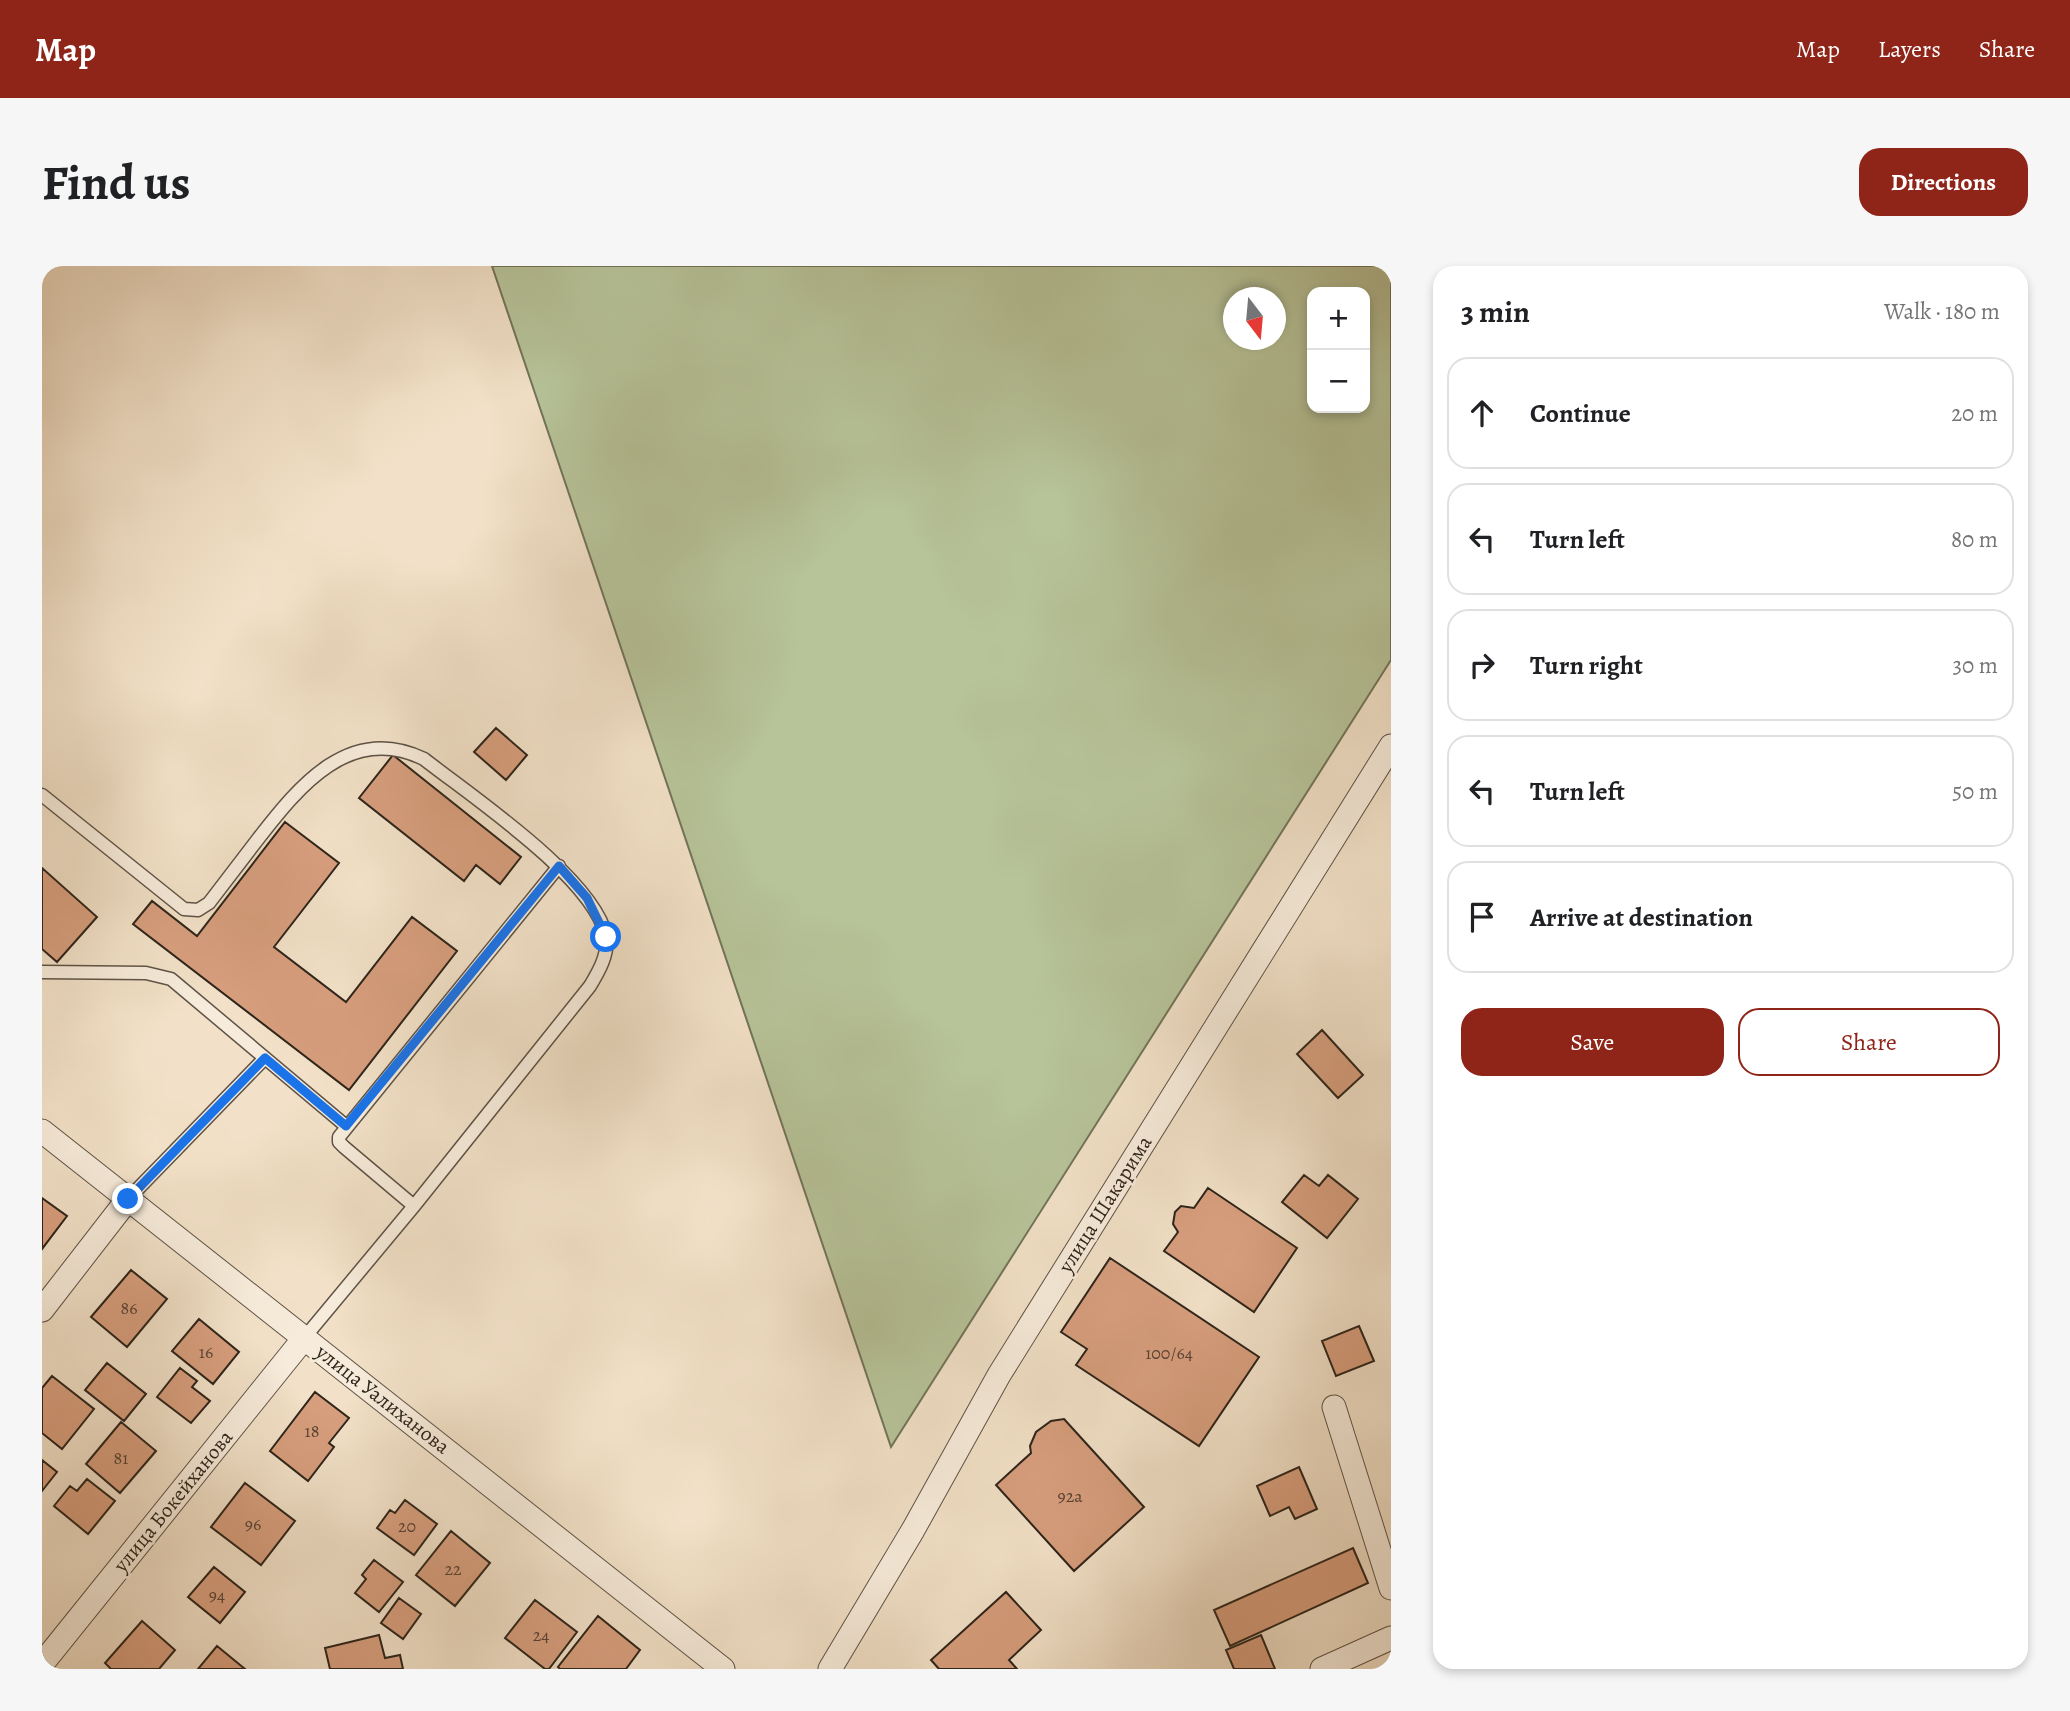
<!DOCTYPE html>
<meta charset="utf-8">
<style>
:root{--surface:#fff;--page:#f6f6f6;--text:#202124;--muted:#757577;--line:#e0e0e0;--accent:#8f2418}
body{margin:0;font-family:Alegreya,serif;background:var(--page);color:var(--text)}
.controls{position:absolute;right:21px;top:21px;display:grid;overflow:hidden;border-radius:14px;box-shadow:0 4px 10px #0003}
.controls button{width:63px;height:63px;display:grid;place-items:center;padding:0;border:0;border-bottom:2px solid var(--line);background:var(--surface);color:var(--text);font:35px sans-serif}
.compass{position:absolute;left:1181px;top:21px;width:63px;height:63px;border-radius:50%;background:var(--surface);box-shadow:0 4px 10px #0003;rotate:164deg}
.stop{position:absolute;width:21px;height:21px;margin:-16px;border:5px solid #1a73e8;border-radius:50%;background:#fff}
.stop.end{background:#1a73e8;border-color:#fff;box-shadow:0 2px 7px #0008}
.list{margin:0;padding:0;list-style:none}
h2{display:flex;justify-content:space-between;align-items:center;height:91px;margin:0;padding:0 28px;font-size:30px}
h2 small{font-size:23px;font-weight:400;color:var(--muted)}
.list li{display:grid;grid-template-columns:46px 1fr auto;gap:21px;align-items:center;box-sizing:border-box;height:112px;margin:0 14px 14px;padding:0 14px;border:2px solid var(--line);border-radius:21px}
.list b{display:block;font-size:26px;white-space:nowrap}
.list em{font-size:23px;font-style:normal;color:var(--muted)}
.actions{display:flex;gap:14px;padding:21px 28px}
.actions a{flex:1;padding:16px 0;border:2px solid var(--accent);border-radius:21px;text-align:center;font-size:24px;color:var(--accent)}
.actions .main{background:var(--accent);color:#fff}
.icon{flex:none;width:38px;height:38px;fill:none;stroke:currentColor;stroke-width:2;stroke-linecap:round;stroke-linejoin:round}
.map{position:relative;flex:none;width:1349px;height:1403px;overflow:hidden;border-radius:21px}
header{display:flex;align-items:center;gap:42px;box-sizing:border-box;height:98px;padding:0 35px;background:var(--accent);color:#fff}
header strong{font-size:33px}
nav{display:flex;gap:38px;margin-inline-start:auto;font-size:24px}
.intro{display:flex;align-items:center;justify-content:space-between;box-sizing:border-box;height:168px;padding:0 42px}
h1{margin:0;font-size:49px}
.button{padding:18px 32px;border-radius:21px;background:var(--accent);color:#fff;font-size:24px;font-weight:700}
main{display:flex;gap:42px;padding:0 42px}
aside{flex:1;background:var(--surface);border-radius:21px;box-shadow:0 4px 10px #0003}
.map>svg:first-child{display:block}
.green{fill:#b7c399;stroke:#72745a;stroke-width:2;fill-rule:evenodd}
.building{fill:#d79e7d;stroke:#2d241b;stroke-width:2}
.lines{fill:none;stroke-linecap:round;stroke-linejoin:round}
.service-casing{stroke:#5e5346;stroke-width:15}
.minor-casing{stroke:#5e5346;stroke-width:25}
.service{stroke:#f7ecdb;stroke-width:12}
.minor{stroke:#f7ecdb;stroke-width:23}
.route{stroke:#1a73e8;stroke-width:9}
.labels{text-anchor:middle;stroke-width:5;stroke-linejoin:round;paint-order:stroke}
.number-label{font-size:18px;fill:#584234}
.street-label{font-size:21px;fill:#2d241b;stroke:#f7ecdb}
</style>
<header>
<strong>Map</strong>
<nav><a>Map</a><a>Layers</a><a>Share</a></nav>
</header>
<div class="intro"><h1>Find us</h1><a class="button">Directions</a></div>
<main>
<div class="map">
<svg width="1349" height="1403" viewBox="0 0 1349 1403">
<rect width="100%" height="100%" fill="#f2e1c8"/>
<filter id="stains"><feTurbulence type="fractalNoise" baseFrequency=".00286" numOctaves="4"/><feColorMatrix values="0 0 0 0 .2 0 0 0 0 .09 0 0 0 0 .02 0 0 0 .5 -.17"/></filter>
<radialGradient id="worn" r=".72"><stop offset=".6" stop-color="#630" stop-opacity="0"/><stop offset="1" stop-color="#630" stop-opacity=".3"/></radialGradient>
<path class="green" d="M450,0H1349V394L849,1181ZM1270,26H1323V142H1270ZM1192,32H1234V74H1192Z"/>
<path class="building" d="M454,462L485,489L464,514L432,486Z
M351,489L479,591L458,618L434,599L422,615L317,532Z
M243,556L297,597L232,681L304,736L370,651L415,685L307,824L91,658L110,635L155,670Z
M0,602L55,651L15,696L0,683Z
M1280,764L1321,809L1296,832L1255,788Z
M1262,909L1277,920L1286,909L1316,933L1285,972L1240,936Z
M1166,922L1255,982L1212,1046L1122,985L1136,966L1131,958L1133,946L1139,940L1152,942Z
M0,932L25,950L0,983Z
M1068,992L1217,1091L1157,1180L1034,1099L1045,1083L1019,1066Z
M89,1004L125,1033L85,1081L49,1051Z
M157,1053L197,1086L171,1118L130,1085Z
M1317,1060L1332,1095L1294,1110L1280,1075Z
M65,1097L104,1128L82,1155L43,1124Z
M138,1102L155,1115L150,1121L168,1135L149,1157L115,1131Z
M10,1110L52,1143L20,1183L0,1167V1122Z
M273,1126L307,1152L287,1177L292,1181L266,1215L228,1185Z
M1022,1153L1102,1241L1032,1305L954,1219L989,1187L988,1180L994,1166L1009,1155Z
M79,1156L114,1185L78,1227L44,1198Z
M0,1194L15,1206L0,1225Z
M1257,1201L1275,1243L1253,1253L1247,1241L1228,1250L1215,1220Z
M45,1213L73,1235L46,1268L12,1240L28,1220L35,1225Z
M203,1217L253,1255L219,1299L169,1261Z
M363,1234L395,1258L372,1289L335,1262L348,1244L353,1247Z
M409,1265L448,1297L413,1340L374,1309Z
M1311,1282L1326,1317L1188,1380L1172,1344Z
M332,1294L361,1316L337,1346L313,1327L324,1313L320,1309Z
M172,1301L203,1326L178,1357L146,1331Z
M964,1326L999,1364L967,1394L975,1403H897L889,1394Z
M357,1332L379,1348L361,1373L339,1357Z
M493,1334L535,1366L507,1403H503L463,1372Z
M556,1350L598,1384L584,1403H518L516,1401Z
M100,1355L133,1384L117,1403H69L63,1397Z
M337,1369L343,1392L358,1389L361,1403H288L283,1382Z
M1219,1369L1233,1403H1192L1184,1384Z
M175,1380L203,1403H156Z"/>
<g class="lines">
<g class="service-casing">
<path id="service" d="M0,529L142,643L156,644L167,637C184,615 200,594 216,573C257,520 308,457 382,493C429,530 552,612 564,670C567,688 557,705 548,720L372,940L263,1071
M0,706L104,707L129,713L304,860
M86,933L223,792
M372,940L302,881L297,876V871L517,600"/>
</g>
<g class="minor-casing">
<path id="minor" d="M0,865L681,1403
M0,1044L86,933
M1292,1141L1349,1322
M0,1398L263,1071
M788,1403L871,1264L957,1109L1349,480
M1280,1403L1349,1372"/>
</g>
<use href="#service" class="service"/>
<use href="#minor" class="minor"/>
</g>
<g class="lines">
<path class="route" d="M86,933L223,792L304,860L517,600L545,632L564,671"/>
</g>
<g class="labels">
<g class="number-label">
<text x="87" y="1048">86</text>
<text x="164" y="1092">16</text>
<text x="1127" y="1093">100/64</text>
<text x="270" y="1171">18</text>
<text x="79" y="1198">81</text>
<text x="1028" y="1236">92а</text>
<text x="211" y="1264">96</text>
<text x="365" y="1266">20</text>
<text x="411" y="1309">22</text>
<text x="175" y="1335">94</text>
<text x="499" y="1375">24</text>
</g>
<g class="street-label">
<text transform="translate(1063 938) rotate(-58)" y="7">улица Шакарима</text>
<text transform="translate(341 1133) rotate(38)" y="7">улица Уалиханова</text>
<text transform="translate(131 1235) rotate(-51)" y="7">улица Бокейханова</text>
</g>
</g>
<rect width="100%" height="100%" filter="url(#stains)"/>
<rect width="100%" height="100%" fill="url(#worn)"/>
</svg>
<div class="controls">
<button>+</button>
<button>−</button>
</div>
<svg class="compass" viewBox="-18 -18 36 36"><path d="M0-13l5 13h-10z" fill="#e53935"/><path d="M0 13l5-13h-10z" fill="#757577"/></svg>
<div class="stop" style="left:564px;top:671px"></div>
<div class="stop end" style="left:86px;top:933px"></div>
</div>
<aside>
<h2>3 min<small>Walk · 180 m</small></h2>
<ul class="list">
<li><svg class="icon" aria-label="ahead" viewBox="0 0 24 24"><path d="M12 20V5M6 11l6-6 6 6"/></svg><div><b>Continue</b></div><em>20 m</em></li>
<li><svg class="icon" aria-label="left" viewBox="0 0 24 24"><path d="M17 20v-9H6M10 6l-5 5 5 5"/></svg><div><b>Turn left</b></div><em>80 m</em></li>
<li><svg class="icon" aria-label="right" viewBox="0 0 24 24"><path d="M7 20v-9h11M14 6l5 5-5 5"/></svg><div><b>Turn right</b></div><em>30 m</em></li>
<li><svg class="icon" aria-label="left" viewBox="0 0 24 24"><path d="M17 20v-9H6M10 6l-5 5 5 5"/></svg><div><b>Turn left</b></div><em>50 m</em></li>
<li><svg class="icon" aria-label="arrive" viewBox="0 0 24 24"><path d="M6 21V4h12l-3 4 3 4H6"/></svg><div><b>Arrive at destination</b></div></li>
</ul>
<div class="actions"><a class="main">Save</a><a>Share</a></div>
</aside>
</main>
